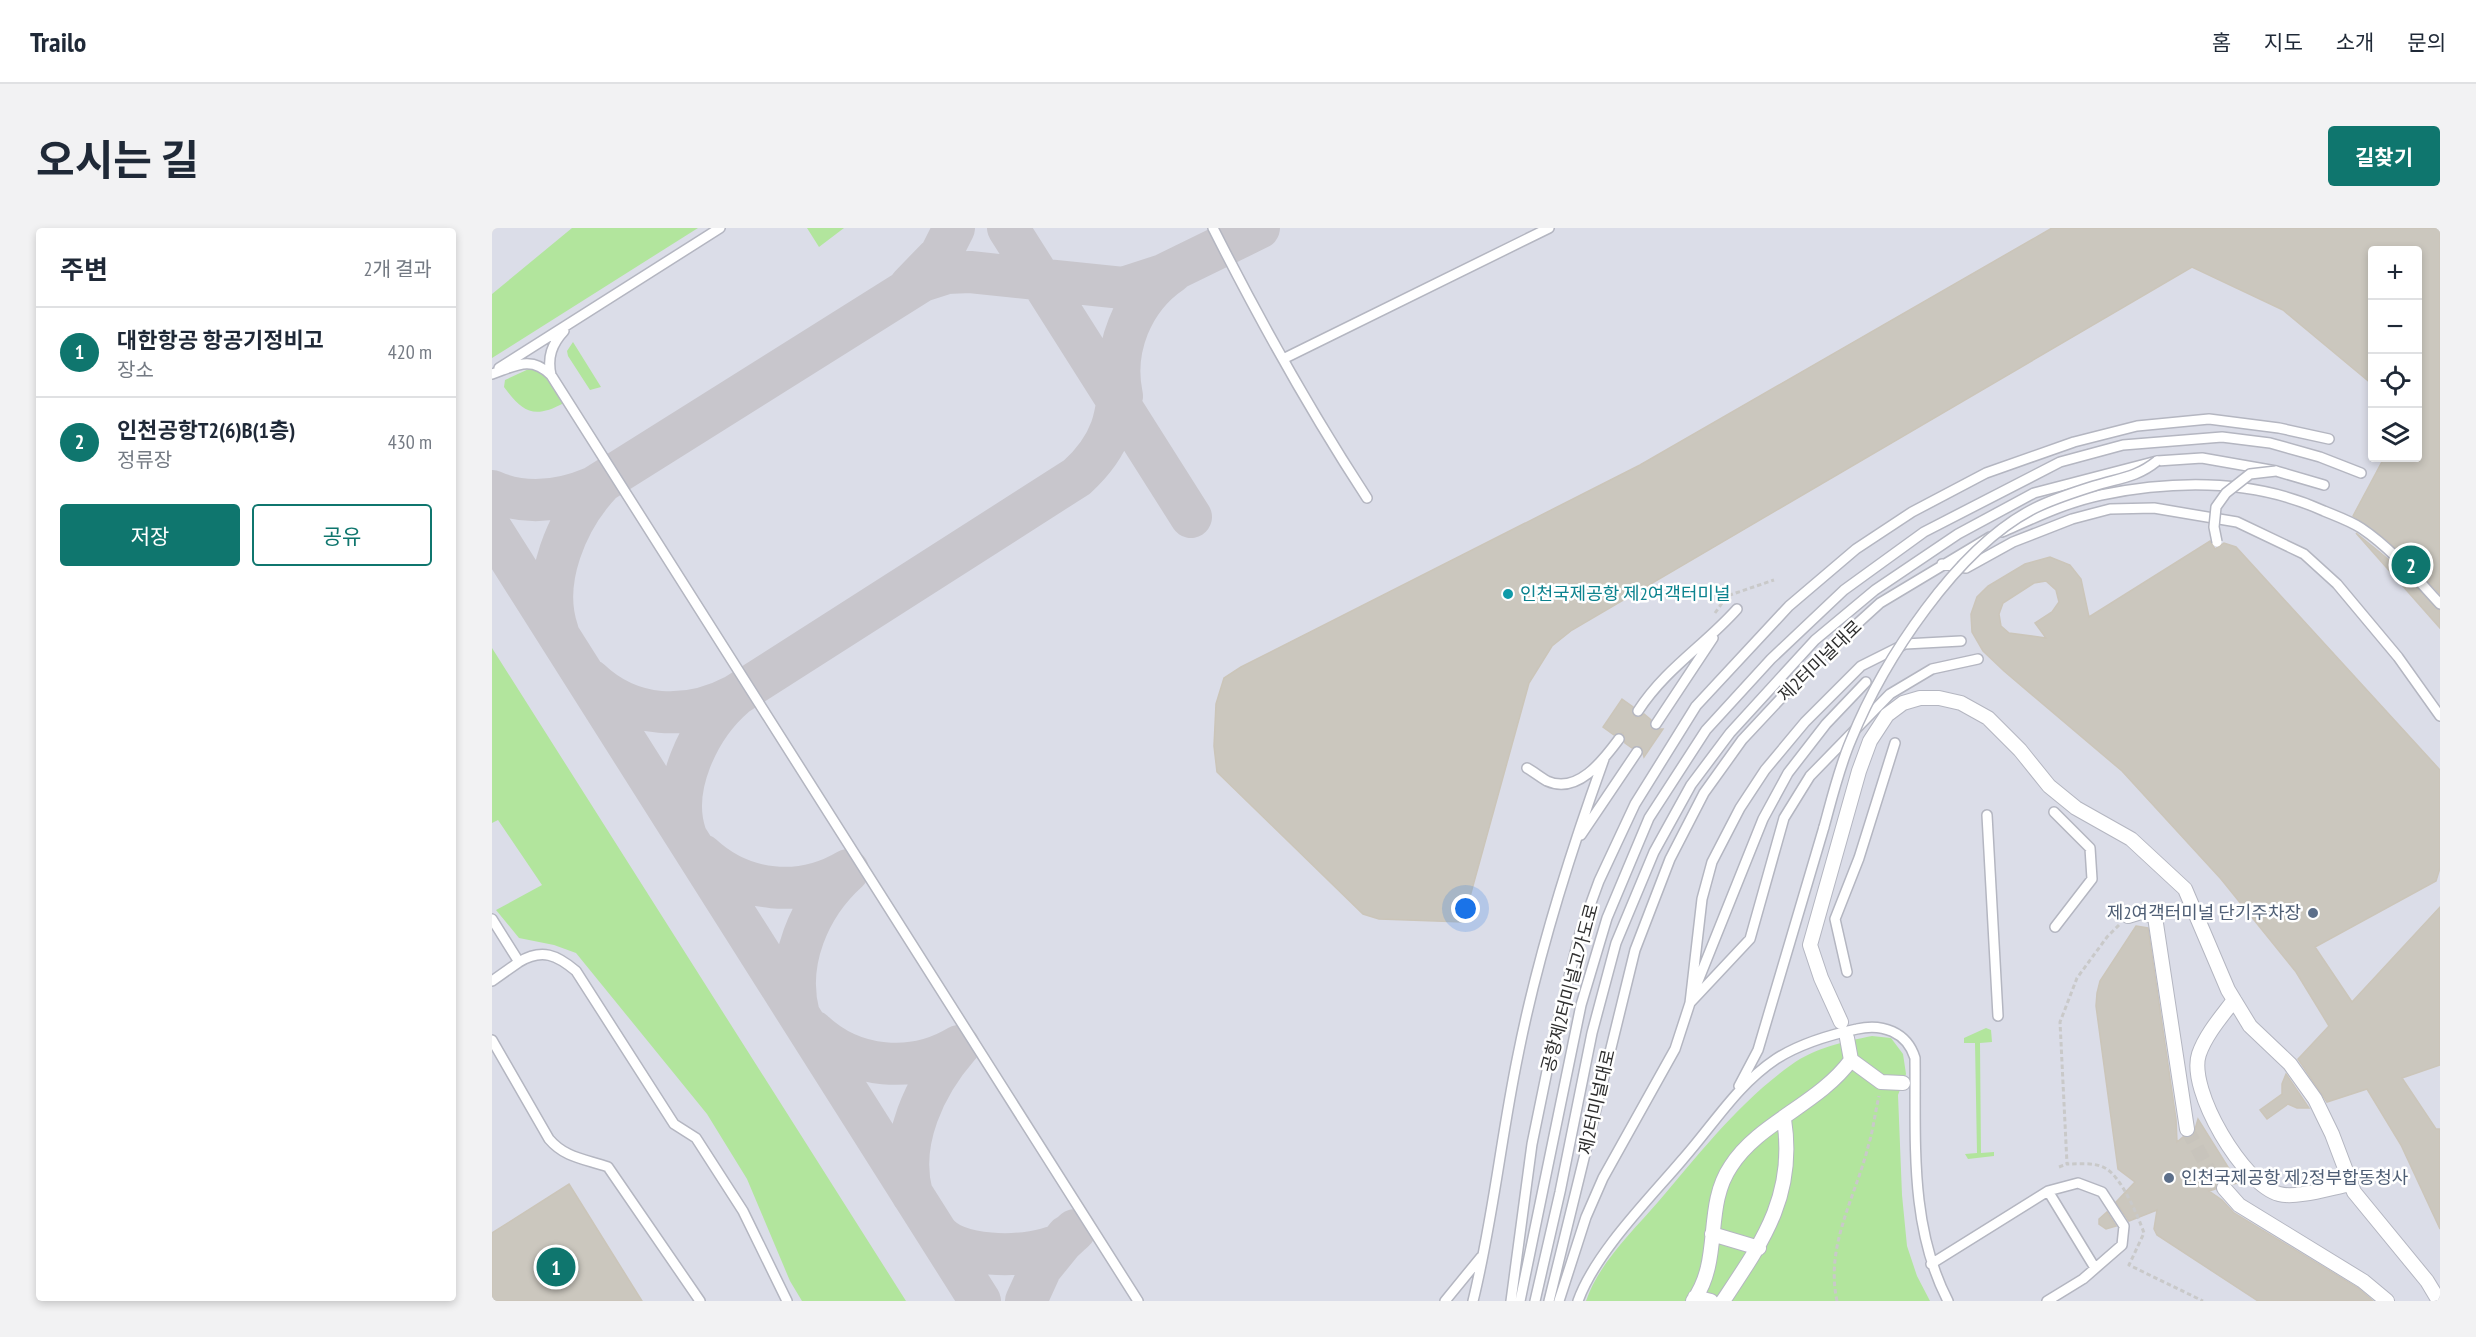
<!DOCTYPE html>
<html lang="ko">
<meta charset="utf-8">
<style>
:root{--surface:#fff;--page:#f2f2f3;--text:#1f2937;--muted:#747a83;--line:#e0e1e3;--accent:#0f766e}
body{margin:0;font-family:"PT Sans Narrow","Noto Sans KR",sans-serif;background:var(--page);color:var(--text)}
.controls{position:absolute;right:18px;top:18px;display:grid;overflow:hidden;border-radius:6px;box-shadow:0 3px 9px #0003}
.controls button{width:54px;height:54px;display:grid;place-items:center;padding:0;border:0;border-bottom:2px solid var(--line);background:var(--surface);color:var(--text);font:30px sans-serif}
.you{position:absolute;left:974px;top:681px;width:21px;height:21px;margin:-15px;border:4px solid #fff;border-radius:50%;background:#1a73e8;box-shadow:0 0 0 9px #1a73e833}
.badge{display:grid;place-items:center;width:39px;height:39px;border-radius:50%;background:var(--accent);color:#fff;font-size:20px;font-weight:700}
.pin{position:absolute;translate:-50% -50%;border:3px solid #fff;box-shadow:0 2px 6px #0006}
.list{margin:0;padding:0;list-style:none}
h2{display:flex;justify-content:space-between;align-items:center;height:78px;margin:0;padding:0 24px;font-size:26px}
h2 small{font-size:20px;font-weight:400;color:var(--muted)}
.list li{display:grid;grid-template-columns:39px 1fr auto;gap:18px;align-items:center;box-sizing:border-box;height:90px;padding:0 24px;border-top:2px solid var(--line)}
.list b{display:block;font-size:22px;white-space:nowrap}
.list p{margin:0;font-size:20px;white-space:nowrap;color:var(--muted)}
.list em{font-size:20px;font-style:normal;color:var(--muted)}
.actions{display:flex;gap:12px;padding:18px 24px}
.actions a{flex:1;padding:14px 0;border:2px solid var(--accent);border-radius:6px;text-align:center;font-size:21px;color:var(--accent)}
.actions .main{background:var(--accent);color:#fff}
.icon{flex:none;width:33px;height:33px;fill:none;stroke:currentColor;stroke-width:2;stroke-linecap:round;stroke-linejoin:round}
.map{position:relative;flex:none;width:1948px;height:1073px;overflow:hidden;border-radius:6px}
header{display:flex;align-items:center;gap:36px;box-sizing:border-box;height:84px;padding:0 30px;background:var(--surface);border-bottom:2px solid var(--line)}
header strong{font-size:28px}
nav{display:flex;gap:33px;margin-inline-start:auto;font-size:21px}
.intro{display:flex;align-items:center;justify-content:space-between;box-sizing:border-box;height:144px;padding:0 36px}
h1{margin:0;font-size:42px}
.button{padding:15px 27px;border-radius:6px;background:var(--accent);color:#fff;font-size:21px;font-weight:700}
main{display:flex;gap:36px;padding:0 36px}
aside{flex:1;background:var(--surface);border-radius:6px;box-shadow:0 3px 9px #0003}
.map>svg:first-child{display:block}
.airport{fill:#dbdde8;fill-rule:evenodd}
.green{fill:#b2e59d}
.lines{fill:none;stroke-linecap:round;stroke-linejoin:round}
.taxiway{stroke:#c8c6cc;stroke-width:42}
.building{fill:#cbc7be;stroke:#cbc5b9;stroke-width:1.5;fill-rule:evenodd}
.pedestrian-tunnel{stroke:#c8c4bc;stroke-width:14;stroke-dasharray:14 7;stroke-linecap:butt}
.service-casing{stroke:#b4b6c1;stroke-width:12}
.pedestrian-casing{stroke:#b4b6c1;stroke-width:16}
.path{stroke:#c9c9c9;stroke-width:3;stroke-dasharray:4.5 3;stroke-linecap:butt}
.service{stroke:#fff;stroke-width:9}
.pedestrian{stroke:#fff;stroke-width:14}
.service-bridge-casing{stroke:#b4b6c1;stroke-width:12;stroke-linecap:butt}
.service-bridge{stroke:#fff;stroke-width:9}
.culture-dot{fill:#0f9aa8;stroke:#fff;stroke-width:2}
.service-dot{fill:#5c6f8a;stroke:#fff;stroke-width:2}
.labels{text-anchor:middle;stroke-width:5;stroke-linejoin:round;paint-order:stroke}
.culture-label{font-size:18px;fill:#0d838f;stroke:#fff;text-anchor:start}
.street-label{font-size:18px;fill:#2e2e2e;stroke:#fff}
.service-label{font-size:18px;fill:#4e5e75;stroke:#fff;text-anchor:end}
</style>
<header>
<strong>Trailo</strong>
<nav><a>홈</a><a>지도</a><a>소개</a><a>문의</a></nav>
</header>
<div class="intro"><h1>오시는 길</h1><a class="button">길찾기</a></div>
<main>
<aside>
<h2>주변<small>2개 결과</small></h2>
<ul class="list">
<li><span class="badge">1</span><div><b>대한항공 항공기정비고</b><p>장소</p></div><em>420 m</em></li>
<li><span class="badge">2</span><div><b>인천공항T2(6)B(1층)</b><p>정류장</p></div><em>430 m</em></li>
</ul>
<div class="actions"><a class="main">저장</a><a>공유</a></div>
</aside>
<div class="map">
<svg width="1948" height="1073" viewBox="0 0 1948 1073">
<rect width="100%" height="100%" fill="#efe9e0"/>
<path class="airport" d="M0,0H1948V1073H0ZM1880,22H1926V230H1880Z"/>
<path class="green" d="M80,0H206L0,130V66Z
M315,0H352L327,19Z
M81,114L109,159L98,162L76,128L75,123Z
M39,140L55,147L72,175C42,191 31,185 12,159L13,152Z
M0,420L414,1073H310L298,1053L255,951L215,886L84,725L62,717L27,710L4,682L50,657L6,592L0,595Z
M1494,800L1499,802L1500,814L1488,815L1489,925L1502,924V928L1476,931L1473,926L1485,925L1483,815H1472V810Z
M1380,808L1399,810L1411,826L1414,846L1406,867L1410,967L1415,1018L1425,1048L1438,1073H1094C1107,1035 1140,1004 1166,974C1207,926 1247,874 1299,837C1324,819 1352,814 1380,808Z"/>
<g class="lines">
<path class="taxiway" d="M516,0L699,289
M418,58L449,26L462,0
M630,168C620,121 640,71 680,44
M0,263C34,278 69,273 102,259L430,53L455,45L478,44L631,60L671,47L767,0
M0,302L488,1073
M66,404C48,353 75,291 110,254
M98,452C139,491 195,493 244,467L585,249C620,217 627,188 627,142
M194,608C177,560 207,499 243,468
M210,627C251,665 309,670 356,642
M307,787C293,734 317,678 356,643
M321,803C361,841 421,846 467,818
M420,966C406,913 433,857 467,818
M443,1002C461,1031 532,1030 561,1019C569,1017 577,1007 583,1002
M534,1073L549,1040L575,1008"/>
</g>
<path class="building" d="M1560,0H1948V366L1895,312L1861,288L1892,230H1926V22H1881V157L1791,82L1700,39L1080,402L1060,418L1037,455L971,694L887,691L871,686L725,544L722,518L724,476L732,450L749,439L1148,237Z
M1864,305L1896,331L1948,383V400Z
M1718,313L1723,321L1732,315L1744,319L1948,542V640L1944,653L1823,719L1860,774L1948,679V837L1910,850L1944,901H1948V1001L1909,917L1875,861L1835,874L1806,831L1837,798L1804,744L1729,651L1630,543L1512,443L1491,423L1480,404L1479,386L1485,369L1496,358L1533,336L1558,329L1578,337L1589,351L1597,389ZM1554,353L1564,362L1567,374L1560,384L1543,395L1554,410L1517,405L1509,398L1507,386L1511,375L1542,355Z
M1130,471L1141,479L1142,488L1146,490L1152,486L1159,492L1160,501H1171L1152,529L1149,519L1140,520L1133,515L1131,505L1122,507L1111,499Z
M1644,698L1656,700L1684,891L1685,914L1691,909L1701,908L1706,891L1746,955L1741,956L1730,951L1723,961L1717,963L1730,972L1742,985L1866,1060L1881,1073H1766L1665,1007L1662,1001L1665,982L1637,993L1624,974L1643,954L1626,941L1604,778L1605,765L1608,753Z
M1794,846L1817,880H1805L1796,876L1775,891L1768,882L1790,866V856Z
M77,956L150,1073H0V1005Z
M1615,984L1624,998L1614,1001L1607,996V991Z"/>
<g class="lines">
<path class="pedestrian-tunnel" d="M1695,901L1718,944L1732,960"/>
<g class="service-casing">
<path id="service" d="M721,0C768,93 818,183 875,270
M791,131L1057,0
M7,140L228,0
M0,146C23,138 39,127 59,147L646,1073
M59,147C55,129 60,116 72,103
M1510,304C1542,290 1575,274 1609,267C1683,252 1762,251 1832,283C1844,288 1858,293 1869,300C1899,320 1924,350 1948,376
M1450,336L1474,340L1521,314L1580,291L1618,281L1662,280L1745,294L1812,326L1845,356L1906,429L1948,488
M1146,483C1174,440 1212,418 1245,381
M1164,496L1221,410
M1035,540C1042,544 1048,549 1055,553C1086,567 1112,531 1127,511
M1562,584L1598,620L1600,651L1563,699
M1495,587L1506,788
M1089,607L1145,524
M0,691L27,734C50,720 65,727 84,743L182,896L204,910L251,983L295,1073
M1355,744L1343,691L1367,630L1403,515
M0,753L27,734
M1202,763L1271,591L1296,545L1334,496L1374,454
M1198,775L1258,711L1292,590L1318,548L1398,466L1440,441L1486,431
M0,812L57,911C73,930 93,931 116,939L208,1073
M1247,858L1266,822L1332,599
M1556,963L1603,1040
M1439,1036L1556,963L1586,955L1610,964L1632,998L1630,1017L1591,1051L1555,1073
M953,1073L989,1029
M981,1073C1001,992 1009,909 1026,827C1046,726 1077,628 1112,531
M1019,1073L1040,916L1062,809L1088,705L1107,653L1143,576L1204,478L1297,378L1364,321L1420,284L1494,245L1582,214L1645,198L1717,191L1787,200L1837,211
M1028,1073L1089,777L1115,690L1157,590L1214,502L1279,431L1352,362L1432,304L1568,234L1631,217L1730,209L1778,215L1828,229L1869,245
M1043,1073L1068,964L1100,805L1124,715L1162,624L1199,557L1238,505L1323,412L1383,362L1466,306L1542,265L1665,233L1710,230L1784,243L1832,257
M1057,1073L1143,722L1178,631L1212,565L1250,512L1321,436L1388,375L1498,309
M1067,1073L1094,989L1111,950L1183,821L1198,775L1210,671L1220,634L1248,580L1273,542L1313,494L1369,438L1413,416L1469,413
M1086,1073C1103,1025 1158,970 1191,931C1222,896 1245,857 1284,831C1309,815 1337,807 1365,801C1390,795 1415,804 1423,830C1424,913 1417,998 1456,1073"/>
</g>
<g class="pedestrian-casing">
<path id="pedestrian" d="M1636,688L1649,684L1663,689L1695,901
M1742,772C1730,788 1714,806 1707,826C1695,862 1752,957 1787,966C1804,971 1841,959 1859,956
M1349,794L1329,750L1318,717L1367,543L1378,513L1395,487L1411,475L1428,470H1447L1469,475L1496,490L1528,522L1557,558L1584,580L1639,611L1693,661L1736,762L1758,798L1798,836L1823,871L1840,906L1862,964L1935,1053L1947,1073
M1355,810L1359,832L1389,854L1411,855
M1732,960L1747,977L1871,1053L1895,1073
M1220,1006L1267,1020
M1203,1069L1219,1073
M1201,1073C1231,1032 1211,979 1239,938C1266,895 1327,876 1359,832
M1231,1073C1271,1013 1304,967 1292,891"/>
</g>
<path class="path" d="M1223,385L1235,368L1282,352
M1627,697L1615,709L1585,750L1568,794L1575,936C1587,936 1602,934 1613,940C1629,948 1646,988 1652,1005L1637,1037L1711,1073
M1567,939L1575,936
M1345,1073C1333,1018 1363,970 1376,919C1381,903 1383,885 1387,868"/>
<use href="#service" class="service"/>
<use href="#pedestrian" class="pedestrian"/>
<g class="service-bridge-casing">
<path id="service-bridge" d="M1725,314L1722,299L1724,279L1734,265L1758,246L1784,243
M1332,599C1340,570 1347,540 1359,512C1391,433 1465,319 1543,280C1561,271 1583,264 1602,258C1627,250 1644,250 1665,233"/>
</g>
<use href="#service-bridge" class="service-bridge"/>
</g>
<circle class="culture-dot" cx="1016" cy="366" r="6"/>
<g class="service-dot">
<circle cx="1821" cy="685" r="6"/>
<circle cx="1677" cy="950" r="6"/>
</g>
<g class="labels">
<g class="culture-label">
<text x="1028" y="372">인천국제공항 제2여객터미널</text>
</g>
<g class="street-label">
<text transform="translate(1328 433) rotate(-44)" y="6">제2터미널대로</text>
<text transform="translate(1078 760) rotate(-75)" y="6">공항제2터미널고가도로</text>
<text transform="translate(1105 874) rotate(-77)" y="6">제2터미널대로</text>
</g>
<g class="service-label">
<text x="1809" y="691">제2여객터미널 단기주차장</text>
<text x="1689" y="956" text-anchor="start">인천국제공항 제2정부합동청사</text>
</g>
</g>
</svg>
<div class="controls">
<button>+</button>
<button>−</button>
<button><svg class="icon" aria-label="locate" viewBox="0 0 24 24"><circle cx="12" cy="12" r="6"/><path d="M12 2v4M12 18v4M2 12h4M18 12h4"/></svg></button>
<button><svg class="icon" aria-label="layers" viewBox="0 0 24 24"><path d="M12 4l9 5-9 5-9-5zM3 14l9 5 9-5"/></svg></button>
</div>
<div class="you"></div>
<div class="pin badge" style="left:64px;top:1039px">1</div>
<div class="pin badge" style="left:1919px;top:337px">2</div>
</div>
</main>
